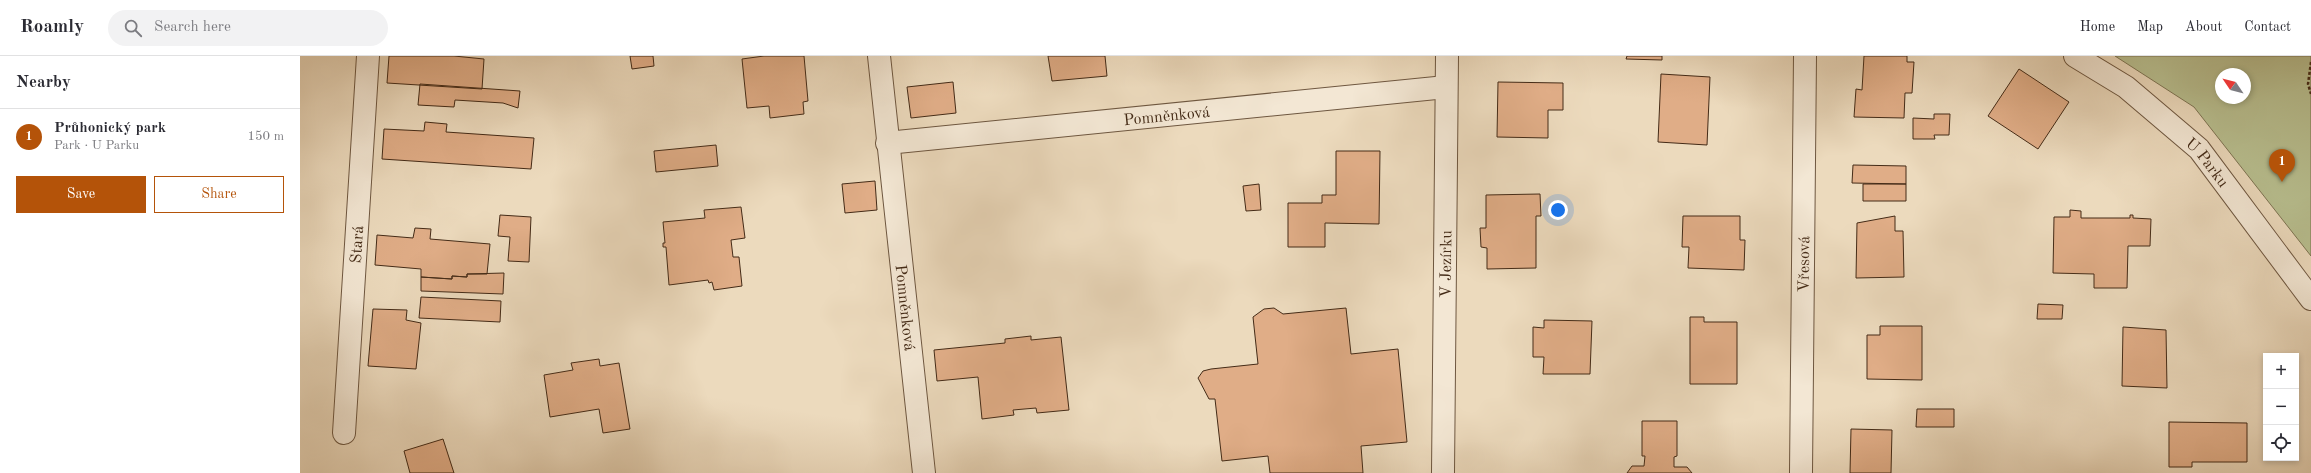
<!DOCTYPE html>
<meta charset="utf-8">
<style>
:root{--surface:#fff;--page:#f2f2f3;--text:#2b2b33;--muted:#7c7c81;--line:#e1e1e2;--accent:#b45309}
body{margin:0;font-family:"Old Standard TT",serif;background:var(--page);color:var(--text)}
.controls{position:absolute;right:12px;bottom:12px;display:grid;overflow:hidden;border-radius:0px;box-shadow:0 2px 6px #0003}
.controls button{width:36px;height:36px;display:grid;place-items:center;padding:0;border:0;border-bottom:1px solid var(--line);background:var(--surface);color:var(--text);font:20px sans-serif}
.compass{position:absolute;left:1915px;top:12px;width:36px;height:36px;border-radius:50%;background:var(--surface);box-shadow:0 2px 6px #0003;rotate:305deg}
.you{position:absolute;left:1258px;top:154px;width:14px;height:14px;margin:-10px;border:3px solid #fff;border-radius:50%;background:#1a73e8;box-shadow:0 0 0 6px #1a73e833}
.badge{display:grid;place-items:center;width:26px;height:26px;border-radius:50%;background:var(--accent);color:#fff;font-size:13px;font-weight:700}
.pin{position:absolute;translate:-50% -33px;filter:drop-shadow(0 1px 2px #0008)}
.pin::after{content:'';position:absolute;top:21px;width:14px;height:12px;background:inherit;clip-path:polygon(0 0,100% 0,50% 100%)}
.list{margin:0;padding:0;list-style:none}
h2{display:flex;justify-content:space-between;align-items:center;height:52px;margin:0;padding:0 16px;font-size:17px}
h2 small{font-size:13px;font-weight:400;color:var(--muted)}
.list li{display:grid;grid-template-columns:26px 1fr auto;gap:12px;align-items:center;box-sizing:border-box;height:56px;padding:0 16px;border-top:1px solid var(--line)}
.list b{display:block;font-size:15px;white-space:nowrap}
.list p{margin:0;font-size:13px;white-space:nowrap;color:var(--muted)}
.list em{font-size:13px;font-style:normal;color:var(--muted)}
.actions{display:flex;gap:8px;padding:12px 16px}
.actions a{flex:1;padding:9px 0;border:1px solid var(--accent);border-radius:0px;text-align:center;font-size:14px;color:var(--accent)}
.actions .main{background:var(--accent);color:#fff}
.icon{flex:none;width:22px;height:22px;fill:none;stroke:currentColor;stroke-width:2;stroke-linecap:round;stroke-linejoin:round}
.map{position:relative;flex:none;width:2011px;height:417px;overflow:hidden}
header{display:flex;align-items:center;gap:24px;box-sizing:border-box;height:56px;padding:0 20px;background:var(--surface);border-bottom:1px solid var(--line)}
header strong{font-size:19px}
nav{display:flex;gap:22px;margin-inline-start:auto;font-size:14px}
.search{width:280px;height:36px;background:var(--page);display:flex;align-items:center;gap:10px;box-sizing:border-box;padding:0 14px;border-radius:22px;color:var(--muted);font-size:15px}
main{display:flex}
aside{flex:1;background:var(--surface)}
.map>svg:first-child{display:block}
.green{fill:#b8bf90;stroke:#7e7554;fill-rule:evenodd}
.building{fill:#e0ad87;stroke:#442b17}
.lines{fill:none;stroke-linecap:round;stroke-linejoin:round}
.minor-casing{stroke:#6e5740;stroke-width:24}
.path{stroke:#442b17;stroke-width:2.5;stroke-dasharray:3 2;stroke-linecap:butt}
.minor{stroke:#f3e7d4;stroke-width:22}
.labels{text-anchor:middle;stroke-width:3;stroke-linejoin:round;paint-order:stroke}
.street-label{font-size:16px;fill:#442b17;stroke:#f3e7d4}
</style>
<header>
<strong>Roamly</strong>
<div class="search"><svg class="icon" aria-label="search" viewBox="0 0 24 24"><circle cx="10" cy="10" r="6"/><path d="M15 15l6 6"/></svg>Search here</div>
<nav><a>Home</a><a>Map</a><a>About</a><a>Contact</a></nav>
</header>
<main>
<aside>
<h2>Nearby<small></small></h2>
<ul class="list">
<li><span class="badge">1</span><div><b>Průhonický park</b><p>Park · U Parku</p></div><em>150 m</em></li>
</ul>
<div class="actions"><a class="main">Save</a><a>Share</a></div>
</aside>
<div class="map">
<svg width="2011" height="417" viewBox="0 0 2011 417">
<rect width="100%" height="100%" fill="#ecdabd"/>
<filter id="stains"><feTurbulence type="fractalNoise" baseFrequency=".005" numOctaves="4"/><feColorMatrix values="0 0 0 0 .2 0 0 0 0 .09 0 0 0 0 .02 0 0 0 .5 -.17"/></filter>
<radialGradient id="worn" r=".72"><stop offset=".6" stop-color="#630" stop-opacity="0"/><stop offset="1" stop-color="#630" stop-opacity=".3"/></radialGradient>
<path class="green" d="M1815,0H2011V200L1894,51ZM1921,18H1945V42H1921Z"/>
<path class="building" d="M89,0H154L184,3L182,33L87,27Z
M330,0H353L354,10L332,13Z
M464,0H504L508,45L503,46L504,58L470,62L469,50L447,52L442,3Z
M748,0H805L807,20L752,25Z
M1327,0H1362V4L1326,3Z
M1564,0H1607V6H1614L1612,37H1605L1604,62L1554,61L1556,33L1562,34Z
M1719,13L1769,46L1738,93L1688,60Z
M1361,18L1410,21L1407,89L1358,86Z
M653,26L656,57L611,62L607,31Z
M1198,26L1263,27V54H1248V82L1197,81Z
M120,28L220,35L218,52L203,47L155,44L154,51L118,49Z
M1634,58H1650L1649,79H1634L1635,83H1613V62L1634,63Z
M125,66L147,68L146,76L234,82L231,113L82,103L84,73L124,75Z
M416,89L418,110L356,116L354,95Z
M1036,95H1080L1079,168L1025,167V191H988V147H1022V139H1036Z
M1553,109L1606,110V128L1552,127Z
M575,125L577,154L545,157L542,128Z
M959,128L961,154L946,155L943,130Z
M1563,128H1606V145H1563Z
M1240,138L1241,160H1236V212L1187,213V192L1181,191L1180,172H1186V139Z
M441,151L445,182L431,184L433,201H439L442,230L414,234L412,226L409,227L408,224L369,229L366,191H363V187H365L363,166L405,162L404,154Z
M1770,154L1781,155V162H1830V159H1833V162L1851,163L1850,190H1828L1827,232H1794V218L1753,217L1754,161H1770Z
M200,159L231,161L229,206L208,205L210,181L198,180Z
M1383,160H1440V184H1445L1444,214L1388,212L1389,191H1382Z
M1595,160V175H1603L1604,221L1556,222L1557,167Z
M115,172L131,173L130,183L190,188L187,218H167V221L152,220V223L121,221V213L75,209L77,179L113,182Z
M204,217L203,238L121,235V221L152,223V220L167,221V218Z
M121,241L201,245L200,266L119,262Z
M1738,248L1763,249L1762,263H1737Z
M974,252L983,258L1046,252L1051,298L1098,293L1107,386L1061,390L1063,417H970L968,400L922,405L915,343H909L898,322L903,315L911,313L958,308L953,261L964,253Z
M73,253L107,254L106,264L121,267L116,313L68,310Z
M1390,261H1404V266H1437V328H1390Z
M1244,264L1292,265L1290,318H1243L1244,301H1233V271L1244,272Z
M1580,270H1622V324L1567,323V279H1580Z
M1823,271L1866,274L1867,332L1822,330Z
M731,280V284L761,281L769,354L737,357L736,352L713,354L714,359L682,363L678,321L637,325L634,294L705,287V283Z
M299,303L300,310L319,307L330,373L303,377L299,353L250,361L244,319L273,314L271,307Z
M1617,353H1654V371H1616Z
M1342,365H1377V400L1374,401V411H1387L1392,417H1327L1332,410H1344L1345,400H1342Z
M1869,366L1947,367V406H1892V411H1869Z
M1551,373L1592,374L1591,417H1550Z
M143,383L154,417H110L104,395Z"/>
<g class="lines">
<g class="minor-casing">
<g id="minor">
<path id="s1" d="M579,0L624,417"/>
<path id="s2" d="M1775,0L1826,31L1899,93L2011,243"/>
<path id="s3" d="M587,87L1146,31"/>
<path id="s4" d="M44,377L68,0"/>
<path id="s5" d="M1143,417L1147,0"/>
<path id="s6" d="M1501,417L1505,0"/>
</g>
</g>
<path class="path" d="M2011,6L2008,28L2011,38"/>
<use href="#minor" class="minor"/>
</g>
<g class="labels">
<g class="street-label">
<text dy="6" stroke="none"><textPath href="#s3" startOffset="281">Pomněnková</textPath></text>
<text dy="6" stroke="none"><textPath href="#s2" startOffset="171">U Parku</textPath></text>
<text dy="6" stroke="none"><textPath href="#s4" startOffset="189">Stará</textPath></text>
<text dy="6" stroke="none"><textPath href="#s5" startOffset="209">V Jezírku</textPath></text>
<text dy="6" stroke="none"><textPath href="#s6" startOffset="209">Vřesová</textPath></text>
<text dy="6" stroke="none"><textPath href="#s1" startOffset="253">Pomněnková</textPath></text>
</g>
</g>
<rect width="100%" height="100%" filter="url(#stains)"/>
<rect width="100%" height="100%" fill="url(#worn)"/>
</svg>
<div class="controls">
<button>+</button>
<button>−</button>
<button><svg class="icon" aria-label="locate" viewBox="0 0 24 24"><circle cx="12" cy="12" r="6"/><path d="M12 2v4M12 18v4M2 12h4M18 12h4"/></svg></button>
</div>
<svg class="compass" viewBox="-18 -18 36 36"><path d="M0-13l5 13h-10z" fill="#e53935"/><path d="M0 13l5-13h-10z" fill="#7c7c81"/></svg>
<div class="you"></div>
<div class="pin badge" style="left:1982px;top:126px">1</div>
</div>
</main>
